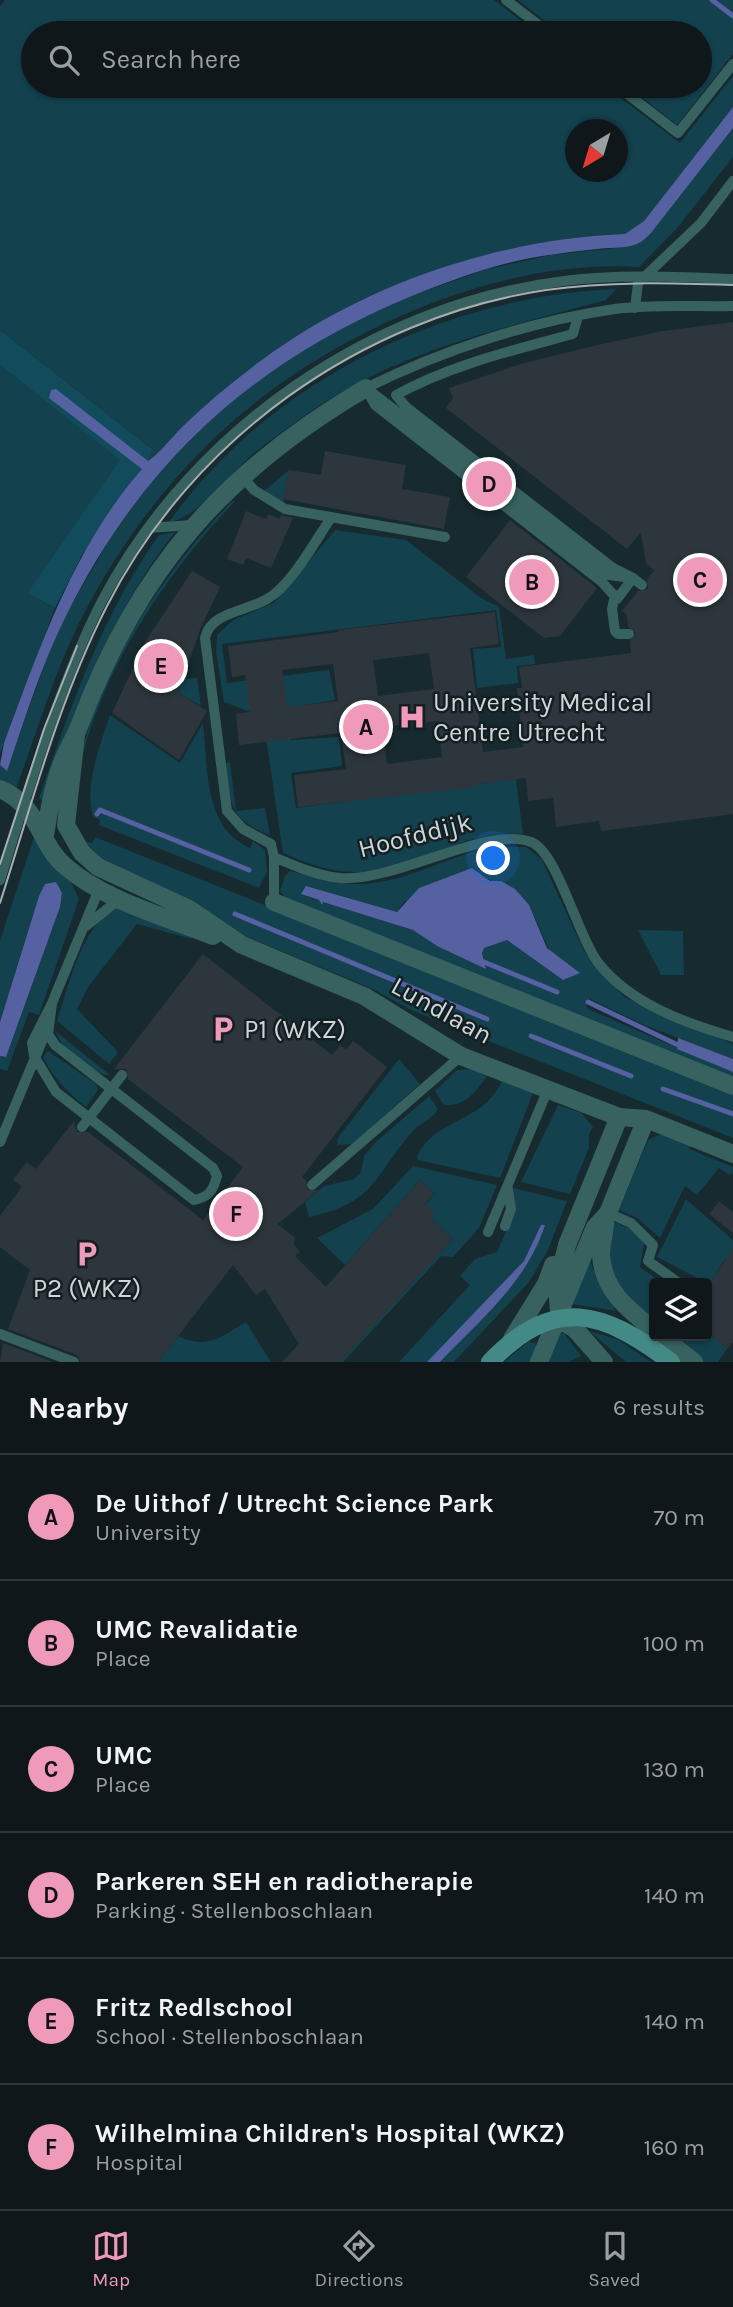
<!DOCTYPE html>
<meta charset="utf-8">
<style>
:root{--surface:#0f171a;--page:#182023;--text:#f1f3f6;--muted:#9b9fa2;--line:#2f3639;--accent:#ef9ab8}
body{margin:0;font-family:Karla,sans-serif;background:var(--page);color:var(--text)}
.controls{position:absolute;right:21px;bottom:21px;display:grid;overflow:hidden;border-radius:7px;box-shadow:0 2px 5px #0004}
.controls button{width:63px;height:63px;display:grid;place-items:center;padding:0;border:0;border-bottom:2px solid var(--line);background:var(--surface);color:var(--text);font:35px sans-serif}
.compass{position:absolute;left:565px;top:119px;width:63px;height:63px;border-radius:50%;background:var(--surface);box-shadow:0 2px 5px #0004;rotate:218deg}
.you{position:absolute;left:494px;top:859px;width:24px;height:24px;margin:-18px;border:5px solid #fff;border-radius:50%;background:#1a73e8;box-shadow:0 0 0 10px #1a73e833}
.badge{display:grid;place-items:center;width:46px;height:46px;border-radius:50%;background:var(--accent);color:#111;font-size:23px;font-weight:700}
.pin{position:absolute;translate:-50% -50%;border:4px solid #fff;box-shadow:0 2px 7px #0006}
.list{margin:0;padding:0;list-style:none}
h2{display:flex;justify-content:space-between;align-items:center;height:91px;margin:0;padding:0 28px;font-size:30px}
h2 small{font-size:23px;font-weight:400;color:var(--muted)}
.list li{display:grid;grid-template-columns:46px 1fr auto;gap:21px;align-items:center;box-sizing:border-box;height:126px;padding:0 28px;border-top:2px solid var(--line)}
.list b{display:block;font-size:26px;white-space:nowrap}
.list p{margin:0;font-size:23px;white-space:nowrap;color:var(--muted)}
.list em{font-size:23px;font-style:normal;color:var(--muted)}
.icon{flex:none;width:38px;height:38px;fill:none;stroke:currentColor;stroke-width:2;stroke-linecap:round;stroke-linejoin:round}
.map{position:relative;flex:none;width:733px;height:1362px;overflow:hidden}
.search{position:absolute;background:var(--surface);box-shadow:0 2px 5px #0004;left:21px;right:21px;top:21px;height:77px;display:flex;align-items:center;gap:18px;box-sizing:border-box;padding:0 24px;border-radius:38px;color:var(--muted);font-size:26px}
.sheet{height:847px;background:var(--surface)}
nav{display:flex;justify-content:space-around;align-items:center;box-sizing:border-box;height:98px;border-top:2px solid var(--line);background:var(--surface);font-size:19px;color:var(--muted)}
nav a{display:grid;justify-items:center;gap:4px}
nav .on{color:var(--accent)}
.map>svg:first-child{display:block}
.built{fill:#172a2f;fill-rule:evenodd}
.green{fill:#13414e;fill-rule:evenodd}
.forest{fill:#124b5b}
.water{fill:#5661a2}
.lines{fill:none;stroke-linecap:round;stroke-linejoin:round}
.stream{stroke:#5661a2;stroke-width:5}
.building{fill:#2e363d;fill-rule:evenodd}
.lane{stroke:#386260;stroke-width:10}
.street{stroke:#386260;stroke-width:18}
.secondary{stroke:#438986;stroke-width:18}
.tram{stroke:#a6aeb1;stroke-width:2}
.labels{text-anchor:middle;stroke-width:5;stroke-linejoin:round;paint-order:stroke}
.poi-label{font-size:26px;fill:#cfd6d8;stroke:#141f23;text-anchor:start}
.street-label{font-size:26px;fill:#cfd6d8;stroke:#141f23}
</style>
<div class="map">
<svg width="733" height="1362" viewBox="0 0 733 1362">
<rect width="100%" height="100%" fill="#141f23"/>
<path class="built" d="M0,0H733V1362H0ZM33,33H700V86H33ZM576,130H618V172H576ZM654,1283H707V1336H654Z"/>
<path class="green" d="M5,0H494L537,33H33V86H605L680,143L733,76V107L644,221L625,234C497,239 362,285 259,362C232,382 206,404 182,427C171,438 161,452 148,461L151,448L0,330V6ZM576,130H618V172H576Z
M518,0H733V54L677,125L628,86H700V33H561Z
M733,128V157L678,227L639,267C559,262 476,283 403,315C263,376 164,468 90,602C58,660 39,726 16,789L0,782V765L7,770L48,655L65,616L116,528L165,465L226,405L279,364L380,307L487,269L551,255L625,247L651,233Z
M616,289L606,300C507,327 401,350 314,409C294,423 273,438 254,453C232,472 197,519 169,522C269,381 445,296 616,289Z
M0,365L121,460L27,593L55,608L0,754Z
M289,470L283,503L264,491Z
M232,501H235C167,574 108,659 82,757C77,774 79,793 76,810L71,812C82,694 152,584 232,501Z
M335,530L406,540L481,598L499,607L506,659L534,655L535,664L517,666L518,683L477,688L473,649L501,647L496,610L222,644L227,683L329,670L335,700L286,708L290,740L339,737L342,766L291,773L296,808L516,779L523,834C464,829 417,869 361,872C332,873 308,864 283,853L264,724L256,714L224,702L216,652L217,635L233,620L274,603Z
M175,532C112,613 76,704 44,801L39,798C71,706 102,615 159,535Z
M197,678L201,706L178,693L183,679Z
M110,715L180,763L203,723C208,766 203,828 250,848L253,841L265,850L267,872L259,888L99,825L100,820L93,817C84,784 100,746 110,715Z
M230,762L236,811L265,808L270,835C229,820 230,803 226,763Z
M34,837L70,880L79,899L39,1015L29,1012L7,1071L0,1069V1056L6,1057L60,907L62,893L55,884L39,896L0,1022V941Z
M95,837L733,1093V1138L413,1011L371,988L247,937L165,891L105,867L77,840L92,843Z
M495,846L526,847L542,860L584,951L624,997L733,1044V1059L644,1025L590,999L586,1005L588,1009L733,1072V1081L285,897L280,891L285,876L290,871C312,875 331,884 354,884C403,885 447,856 495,846ZM472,868L529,905L563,980L507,940L484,948L482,952L486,968L437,946L413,930L305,896L306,886L397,912L404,902Z
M124,907L193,934L192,939L137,924L88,987L77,1009L118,1052L109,1064L57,1021C69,987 83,914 124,907Z
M638,930L683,931L684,975H661Z
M56,1032L59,1034L110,1075C94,1077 59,1046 56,1032Z
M48,1051L96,1084L98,1090L86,1107C68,1093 53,1078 43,1057Z
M399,1059L420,1084L352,1144L338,1145L337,1139Z
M471,1069L487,1076C476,1092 465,1107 444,1105L435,1091L457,1070Z
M502,1081L533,1093L500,1178L418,1160L417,1156C438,1116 482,1124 502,1081Z
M429,1096L438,1109C433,1119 418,1124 410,1134C373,1179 374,1203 309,1217L305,1202L324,1186L354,1179L361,1172L364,1156L377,1141Z
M558,1105L582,1113L593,1127L589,1134V1148L570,1194L521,1182Z
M661,1134L691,1145L689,1149L733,1167V1173L729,1175L719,1168L697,1195L685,1186L660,1238L637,1218L619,1210L648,1140Z
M413,1166L497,1185L479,1228L453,1257L441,1256L343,1362H339L453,1239L430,1218L425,1205L435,1193L420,1180L345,1265L317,1238L373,1209Z
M513,1188L567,1201L548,1250L529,1282L454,1362H399L470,1285L460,1276L475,1259L497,1252L516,1209Z
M686,1199L733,1240V1265L725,1259L709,1284L657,1257Z
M614,1222L629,1228L644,1243L640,1267L662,1283H654V1326C623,1295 597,1270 614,1222Z
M589,1258L599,1284L616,1311L571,1304Z
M246,1322L271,1362H158L178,1336C208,1350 220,1337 246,1322Z
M707,1330L727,1349L718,1362H701L667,1336H707Z
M589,1331L617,1339L651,1362H626Z
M557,1332L564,1333L581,1356L569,1362H545Z
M528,1342L535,1343L538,1350L532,1362H504Z"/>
<path class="forest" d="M0,330L152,449L148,461L82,555L55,608L27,593L120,460L0,365Z"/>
<path class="water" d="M733,107V128L651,233C646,238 641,243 634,245C622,249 610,247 597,249C560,253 519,258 483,270C293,331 154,436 65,618C41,666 25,719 7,771L0,765L4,743C40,647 73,548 142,469L49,398L51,390L56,389L148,461C161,452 171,438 182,427C206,404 232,382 259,362C362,285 496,239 625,234L644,221Z
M472,868L490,881H501L515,889L529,905L547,948L580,973L563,980L507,940L484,948L482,953L486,969L437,946L413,930L323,902L322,905L319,900L301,894L306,886L397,912L419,888Z
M56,882L62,893L60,907L6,1057L0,1056V1022L39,896L45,884Z
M678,1038L733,1059V1072L677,1049Z
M541,1225H545C527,1282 480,1320 440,1362H427L524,1261Z"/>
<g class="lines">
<path class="stream" d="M712,0L733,16
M97,814L100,810L249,870
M235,914L487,1019
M479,960L557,992
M588,1002L680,1046
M531,1036L631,1076
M663,1089L733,1114"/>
</g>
<path class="building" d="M733,322V814L601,831L599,821L556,827L553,798L528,801L526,778L477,784V787L298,807L294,775L346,769L341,733L239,745L236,714L250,712L245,675L232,677L228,646L339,632V630L495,612L499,644L470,648L483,752L523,747L517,688H522L519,667L631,653L630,641L636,633L628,627L627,615L622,611L638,591L648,589L647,579L654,570L646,563L641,532L627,549L446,408L453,398L449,388L524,363L602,344L663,331ZM429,653L434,689L378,696L373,660ZM333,664L338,701L287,707L282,670ZM438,721L442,757L387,764L382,727Z
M325,451L406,465L402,489L450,497L444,529L283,499L289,470L321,475Z
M246,511L266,519L268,514L280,519L281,515L293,518L271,568L246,558L243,565L227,559Z
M510,520L597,588L560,636L544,638L466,577Z
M192,571L220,587L201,627L178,693L207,711L179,760L112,713L145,642Z
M203,954L332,1055L340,1045L346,1050L353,1041L387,1067L302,1177L306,1180L307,1190H319L278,1224L295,1238L294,1245L300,1252L295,1256L326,1287L420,1180L435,1193L425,1204L435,1213L430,1218L453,1239L340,1362H282L299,1344L265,1289L256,1295L233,1265L158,1362H81L77,1355L8,1329L30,1270L0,1247V1216L22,1187L13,1180L27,1162L36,1169L74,1121L77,1132H88L203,1220L243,1167L128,1079L126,1069H114Z
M719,1201L733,1212V1233L709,1214Z
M733,1248V1342L727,1349L707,1330V1287Z
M3,1343L53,1362H0Z"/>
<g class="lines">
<path class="lane" d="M506,0L549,33
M617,86L678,133L733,64
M635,308L638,283L701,223L733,181
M366,388L375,405L602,582L617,599L633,578L613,568L406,407L396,395
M366,388C443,350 531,321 615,309C653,304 695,307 733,306
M370,391L608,575L633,578L642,585
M396,395C450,365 514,350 573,334L578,316
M242,476L254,490L285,509L445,537
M148,528L193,525
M615,595L612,609L615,631L618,634H629
M274,857C295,866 317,876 340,878C397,882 486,825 531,842C558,852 578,939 600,965C632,1004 685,1023 733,1037
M0,880C28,791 60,683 102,601C192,430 372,305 564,281C620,274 677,277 733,279
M274,902V857L271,844L243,829L227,811L205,638C210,612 248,611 267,599C291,586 315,541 331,518
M86,926L112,905L122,902
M52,1003L48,1034L55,1045L213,1168L217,1176C213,1191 209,1197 194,1200L56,1092L34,1056L32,1043L52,1003L100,887
M82,1127L122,1075
M0,1142L47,1029
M312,1185L461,1056
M608,1213L631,1223L653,1245L648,1261L679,1283
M505,1226L511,1209L508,1189
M488,1232L548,1089
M0,1334L74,1362"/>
<path class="street" d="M76,735L66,825L82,853L98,867L189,909L242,945L364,996L461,1056L619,1117L646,1119L733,1154
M0,789C40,806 38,843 65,866C105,901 164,916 213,936
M45,835C49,810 53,786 62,763C67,749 75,738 80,724C138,570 224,471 366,388
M274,902L733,1086
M605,1222C605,1233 601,1243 601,1255C603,1291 629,1310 654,1330
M559,1312L557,1285L567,1245L619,1117
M559,1319L575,1329L604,1362
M661,1336L694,1362
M512,1339L546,1284L553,1265
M539,1362L595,1227L608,1213L646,1119"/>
<path class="secondary" d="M490,1362C555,1295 602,1310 671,1362"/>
<path class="tram" d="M0,864L44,729L77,646
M0,903C32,803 59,700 107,606C192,439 361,318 546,290C608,281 670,283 733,285"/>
</g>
<defs>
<g id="hospital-bare" transform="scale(2.1)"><path d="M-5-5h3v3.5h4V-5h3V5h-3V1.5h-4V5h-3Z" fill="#ef9ab8" stroke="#141f23" stroke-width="2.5" paint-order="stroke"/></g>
<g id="parking-bare" transform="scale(2.1)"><path d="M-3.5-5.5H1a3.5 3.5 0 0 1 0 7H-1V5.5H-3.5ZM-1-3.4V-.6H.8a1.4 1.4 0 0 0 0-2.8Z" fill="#ef9ab8" stroke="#141f23" stroke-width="2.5" paint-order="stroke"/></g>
</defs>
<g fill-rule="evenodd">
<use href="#hospital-bare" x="412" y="717"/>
<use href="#parking-bare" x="223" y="1029"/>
<use href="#parking-bare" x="87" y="1254"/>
</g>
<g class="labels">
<g class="poi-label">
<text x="433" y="711">University Medical<tspan x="433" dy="30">Centre Utrecht</tspan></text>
<text x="244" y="1038">P1 (WKZ)</text>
<text x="87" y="1297" text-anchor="middle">P2 (WKZ)</text>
</g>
<g class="street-label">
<text transform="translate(415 835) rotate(-14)" y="9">Hoofddijk</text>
<text transform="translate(442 1010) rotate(29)" y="9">Lundlaan</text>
</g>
</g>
</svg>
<div class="controls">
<button><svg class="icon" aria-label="layers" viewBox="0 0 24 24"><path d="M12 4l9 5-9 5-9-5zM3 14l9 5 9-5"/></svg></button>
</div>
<svg class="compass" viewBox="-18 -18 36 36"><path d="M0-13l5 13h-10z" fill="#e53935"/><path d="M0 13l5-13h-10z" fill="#9b9fa2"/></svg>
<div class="you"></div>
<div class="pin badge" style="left:366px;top:727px">A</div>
<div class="pin badge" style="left:532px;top:582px">B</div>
<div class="pin badge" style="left:700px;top:580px">C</div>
<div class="pin badge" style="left:489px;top:484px">D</div>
<div class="pin badge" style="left:161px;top:666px">E</div>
<div class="pin badge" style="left:236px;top:1214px">F</div>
<div class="search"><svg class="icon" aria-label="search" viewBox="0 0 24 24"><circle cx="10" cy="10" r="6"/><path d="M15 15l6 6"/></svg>Search here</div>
</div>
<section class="sheet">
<h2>Nearby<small>6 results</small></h2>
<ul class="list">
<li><span class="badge">A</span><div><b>De Uithof / Utrecht Science Park</b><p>University</p></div><em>70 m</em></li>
<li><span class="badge">B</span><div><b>UMC Revalidatie</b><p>Place</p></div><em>100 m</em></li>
<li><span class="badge">C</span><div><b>UMC</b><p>Place</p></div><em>130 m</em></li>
<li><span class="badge">D</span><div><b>Parkeren SEH en radiotherapie</b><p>Parking · Stellenboschlaan</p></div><em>140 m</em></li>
<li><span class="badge">E</span><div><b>Fritz Redlschool</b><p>School · Stellenboschlaan</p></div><em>140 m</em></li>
<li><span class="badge">F</span><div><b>Wilhelmina Children's Hospital (WKZ)</b><p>Hospital</p></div><em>160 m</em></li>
</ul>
</section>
<nav>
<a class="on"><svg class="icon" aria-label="map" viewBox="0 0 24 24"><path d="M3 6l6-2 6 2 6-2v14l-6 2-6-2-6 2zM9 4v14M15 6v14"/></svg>Map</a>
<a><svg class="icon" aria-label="directions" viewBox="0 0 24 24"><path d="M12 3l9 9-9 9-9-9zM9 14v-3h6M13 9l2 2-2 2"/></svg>Directions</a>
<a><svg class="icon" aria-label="saved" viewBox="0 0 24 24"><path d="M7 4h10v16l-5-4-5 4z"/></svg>Saved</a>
</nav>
